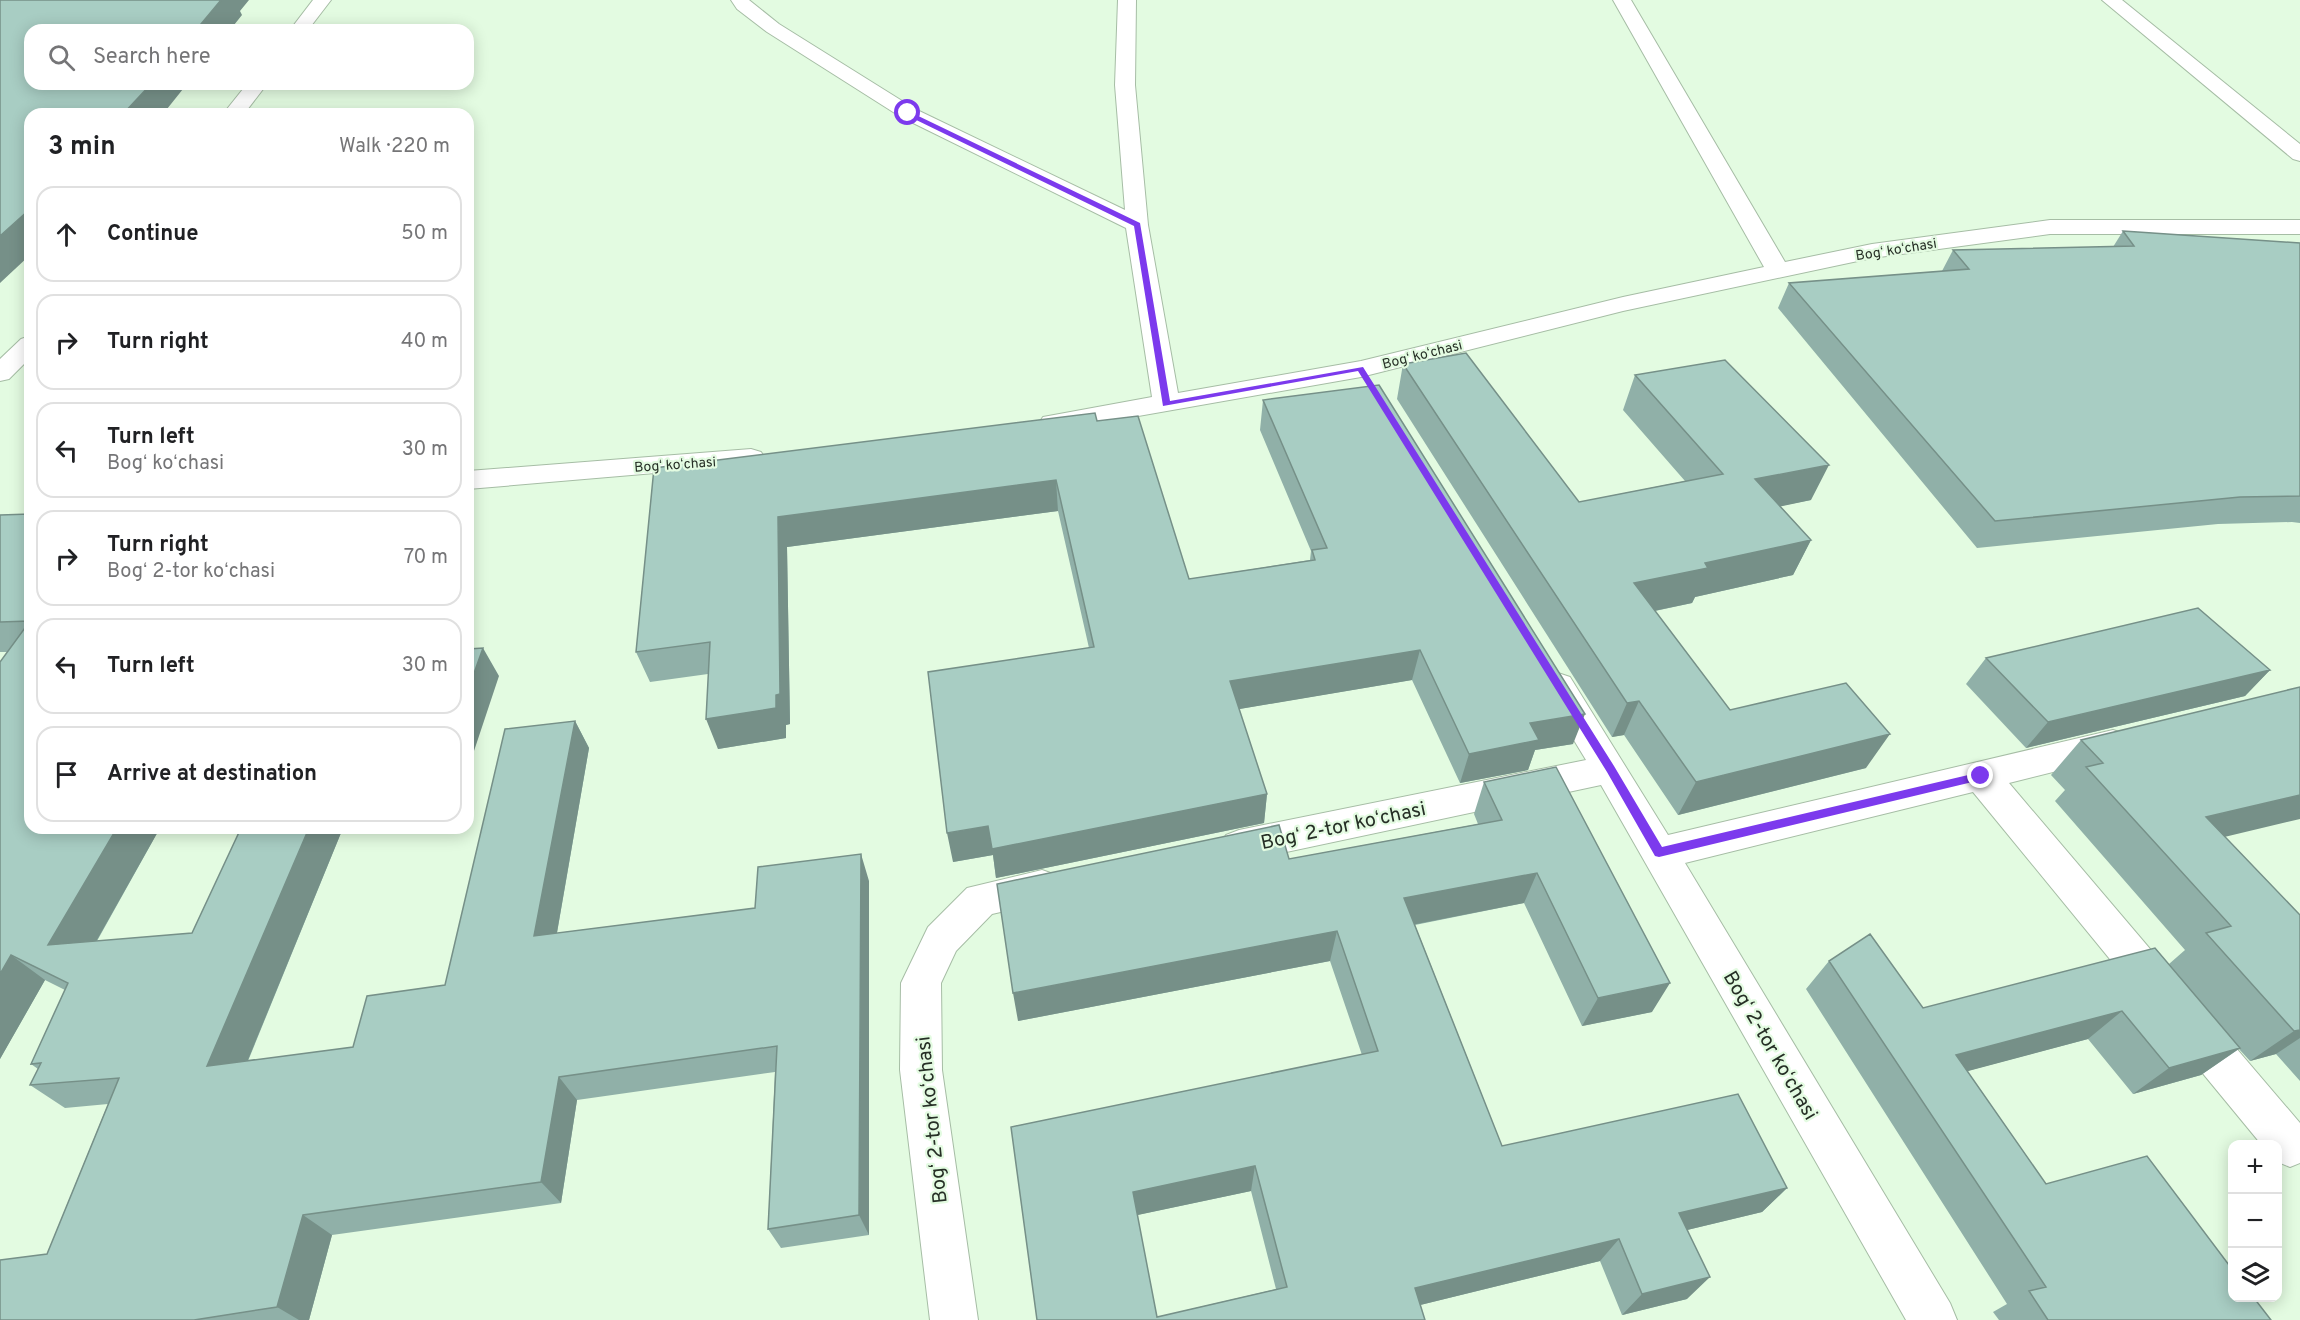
<!DOCTYPE html>
<meta charset="utf-8">
<style>
:root{--surface:#fff;--page:#f6f6f6;--text:#202124;--muted:#757577;--line:#e0e0e0}
body{margin:0;font-family:Overpass,sans-serif;background:var(--page);color:var(--text)}
.controls{position:absolute;right:18px;bottom:18px;display:grid;overflow:hidden;border-radius:12px;box-shadow:0 3px 15px #0003}
.controls button{width:54px;height:54px;display:grid;place-items:center;padding:0;border:0;border-bottom:2px solid var(--line);background:var(--surface);color:var(--text);font:30px sans-serif}
.stop{position:absolute;width:18px;height:18px;margin:-14px;border:4px solid #7c3aed;border-radius:50%;background:#fff}
.stop.end{background:#7c3aed;border-color:#fff;box-shadow:0 2px 6px #0008}
.list{margin:0;padding:0;list-style:none}
h2{display:flex;justify-content:space-between;align-items:center;height:78px;margin:0;padding:0 24px;font-size:26px}
h2 small{font-size:20px;font-weight:400;color:var(--muted)}
.list li{display:grid;grid-template-columns:39px 1fr auto;gap:18px;align-items:center;box-sizing:border-box;height:96px;margin:0 12px 12px;padding:0 12px;border:2px solid var(--line);border-radius:18px}
.list b{display:block;font-size:22px;white-space:nowrap}
.list p{margin:0;font-size:20px;white-space:nowrap;color:var(--muted)}
.list em{font-size:20px;font-style:normal;color:var(--muted)}
.icon{flex:none;width:33px;height:33px;fill:none;stroke:currentColor;stroke-width:2;stroke-linecap:round;stroke-linejoin:round}
.map{position:relative;flex:none;width:2300px;height:1320px;overflow:hidden}
.search{position:absolute;background:var(--surface);box-shadow:0 3px 15px #0003;left:24px;top:24px;width:450px;height:66px;display:flex;align-items:center;gap:15px;box-sizing:border-box;padding:0 21px;border-radius:18px;color:var(--muted);font-size:22px}
.panel{position:absolute;background:var(--surface);box-shadow:0 3px 15px #0003;left:24px;top:108px;width:450px;height:726px;border-radius:18px}
.map>svg:first-child{display:block}
.lines{fill:none;stroke-linecap:round;stroke-linejoin:round}
.minor-casing{stroke:#a6bda5;stroke-width:2}
.major-casing{stroke:#a6bda5;stroke-width:2}
.minor{fill:#fff;fill-rule:evenodd}
.major{fill:#fff;fill-rule:evenodd}
.wall{fill:#90b0a8;fill-rule:evenodd}
.shaded-wall{fill:#769088}
.building{fill:#a8cdc3;stroke:#769088;stroke-width:1.5;fill-rule:evenodd}
.route{fill:#7c3aed}
.labels{text-anchor:middle;stroke-width:4.5;stroke-linejoin:round;paint-order:stroke}
.far-street-label{font-size:14px;fill:#262f26;stroke:#e3fbe1}
.near-street-label{font-size:20px;fill:#262f26;stroke:#e3fbe1}
</style>
<div class="map">
<svg width="2300" height="1320" viewBox="0 0 2300 1320">
<rect width="100%" height="100%" fill="#e3fbe1"/>
<g class="lines">
<g class="minor-casing">
<path id="minor" d="M731,0H749L779,24L915,109L1125,210L1115,85L1118,0H1136L1135,85L1148,225L1178,393L1361,361L1623,297L1764,267L1613,0H1631L1785,262L1872,244L2050,220H2300V234H2050L1872,258L1623,311L1361,377L1053,431L1043,429L1039,423L1043,417L1152,397L1126,228L901,117L767,32L737,9Z
M2102,0H2122L2300,144V161L2293,159Z
M751,449L761,452L765,458L761,464L468,489V471Z
M1558,673L1570,677L1668,835L2113,730L2125,734L2130,744L2125,754L2009,783L2173,976L2179,989L2173,1002L2159,1008L2145,1002L1973,792L1685,863L1950,1303L1957,1320H1906L1601,785L1239,862L1226,857L1220,846L1226,835L1239,830L1586,760L1541,686L1546,677Z
M1042,870L1056,875L1061,887L1056,899L992,914L956,951L941,983L942,1070L978,1320H930L900,1070L901,983L928,927L967,888Z
M2192,1008L2207,1014L2300,1123V1163L2290,1167L2278,1162V1144H2261L2177,1042L2171,1028L2177,1014Z"/>
</g>
<g class="major-casing">
<path id="major" d="M313,0H331L308,30H290Z
M247,84H267L244,114H223Z
M30,336V358L9,379L0,381V359L21,339Z"/>
</g>
<use href="#minor" class="minor"/>
<use href="#major" class="major"/>
</g>
<path class="wall" d="M2123,231L2300,243V523L2292,522L2218,524L1977,548L1778,308L1789,283L1942,271L1953,250L2113,247Z
M1403,364L1579,502L1685,481L1623,410L1635,375L1811,500L1780,506L1811,540L1793,575L1695,597L1692,603L1655,611L1730,710L1866,768L1678,815L1624,735L1612,737L1397,399Z
M1263,400L1573,744L1535,750L1528,770L1460,783L1412,680L1239,709L1267,794L1264,823L996,878L993,855L953,862L1089,648L1058,511L787,547L790,724L786,725V738L718,749L708,674L650,682L636,652L654,468L1097,421L1189,579L1310,560L1311,551L1260,430Z
M0,515L160,828L97,941L192,933L241,828H343L248,1061L353,1047L445,985L575,721L589,748L557,933L755,908L869,881V1235L781,1248L768,1229L775,1072L577,1100L561,1203L332,1235L309,1320H0L47,1254L108,1104L65,1108L30,1085L38,1069L31,1064L65,990L45,980L0,1059L8,652H0Z
M1986,658L2270,670L2245,696L2026,748L1966,684Z
M2081,740L2225,837L2300,915V1081L2276,1054L2250,1061L2239,1049L2201,1075L2133,1094L2088,1039L1967,1071L2046,1184L2271,1320H1999L1993,1312L2007,1304L1806,989L1829,961L1923,1008L2169,964L2185,950L2055,801L2065,790L2051,775Z
M1484,782L1652,1012L1582,1026L1524,903L1415,925L1502,1146L1787,1188L1762,1212L1687,1230V1299L1622,1315L1600,1261L1420,1305L1425,1320H1037L1011,1127L1362,1055L1330,961L1018,1021L1289,859L1478,824L1474,814ZM1251,1191L1276,1289L1157,1317L1137,1215Z"/>
<path class="shaded-wall" d="M221,0H249L240,11L242,15L230,30H196Z
M151,84H187L163,114H123Z
M30,209V255L0,283V236Z
M1829,465L1811,500L1739,515L1755,479Z
M1056,480L1058,511L787,547L790,724L786,725V738L718,749L706,719L778,517Z
M1811,540L1793,575L1695,597L1692,603L1620,618L1634,583L1705,563Z
M483,648L499,676L468,769V690Z
M1420,650L1412,680L1228,711L1230,681Z
M2270,670L2245,696L2026,748L2048,722Z
M1639,701L1624,735L1612,737L1627,703Z
M1585,714L1573,744L1535,750L1528,770L1460,783L1469,754L1530,723Z
M575,721L589,748L552,961L534,936Z
M1890,734L1866,768L1678,815L1696,782Z
M1267,794L1264,823L996,878L993,855L953,862L947,833L988,826Z
M2300,795V819L2170,850L2206,817Z
M117,828H160L80,970L48,945Z
M309,828H343L236,1089L207,1066Z
M861,854L869,881V1235L859,1215Z
M1537,873L1524,903L1396,928L1404,898Z
M1337,931L1330,961L1018,1021L1013,993Z
M11,955L45,980L0,1059V974Z
M1670,983L1652,1012L1582,1026L1598,998Z
M2122,1011L2088,1039L1927,1082L1956,1055Z
M2300,1030V1038L2276,1054L2250,1061L2294,1031Z
M2240,1048L2201,1075L2133,1094L2169,1068Z
M559,1077L577,1100L561,1203L541,1182Z
M1255,1166L1251,1191L1133,1216V1192Z
M1787,1188L1762,1212L1658,1237L1679,1213Z
M303,1215L332,1235L309,1320H299L277,1307Z
M1619,1239L1600,1261L1404,1309L1415,1288Z
M1710,1277L1687,1299L1622,1315L1642,1294Z"/>
<path class="building" d="M0,0H221L196,30H30V84H151L123,114H30V209L0,236Z
M2123,231L2300,243V496L2240,497L1995,521L1789,283L1969,269L1953,250L2134,246Z
M1466,353L1579,502L1723,474L1635,375L1725,360L1829,465L1755,479L1811,540L1705,563L1708,568L1634,583L1730,710L1846,683L1890,734L1696,782L1639,701L1627,703L1403,364Z
M1379,385L1585,714L1530,723L1539,740L1469,754L1420,650L1230,681L1267,794L992,849L988,826L947,833L928,672L1094,647L1056,480L778,517L780,694L776,695V708L706,719L710,642L636,652L654,468L1095,413L1097,421L1138,416L1189,579L1315,560L1312,550L1327,548L1263,400Z
M30,514V621L0,622V515Z
M2198,608L2270,670L2048,722L1986,658Z
M30,621V828H117L48,945L192,933L241,828H309L207,1066L353,1047L367,996L445,985L505,729L575,721L534,936L755,908L758,867L861,854L859,1215L768,1229L777,1046L559,1077L541,1182L303,1215L277,1307L194,1320H0V1260L47,1254L119,1078L30,1085L41,1063L31,1064L68,983L11,955L0,974V662Z
M483,648L468,690V649Z
M2300,687V795L2206,817L2300,915V1030L2294,1031L2206,933L2231,926L2086,767L2103,763L2081,740Z
M1556,767L1670,983L1598,998L1537,873L1404,898L1502,1146L1738,1094L1787,1188L1679,1213L1710,1277L1642,1294L1619,1239L1415,1288L1425,1320H1037L1011,1127L1378,1051L1337,931L1013,993L997,884L1279,825L1289,859L1502,820L1484,782ZM1255,1166L1287,1287L1157,1317L1133,1192Z
M1870,934L1923,1008L2155,948L2240,1048L2169,1068L2122,1011L1956,1055L2046,1184L2147,1156L2232,1269V1298H2254L2271,1320H2048L2029,1291L2046,1287L1829,961Z"/>
<path class="route" d="M906,112H910L1140,223L1170,401L1363,367L1614,766L1662,847L1981,772L1985,773V779L1659,857L1655,856L1607,772L1358,371L1163,406L1134,226L906,115Z"/>
<g class="labels">
<g class="far-street-label">
<text transform="translate(1896 249) rotate(-9)" y="5">Bogʻ koʻchasi</text>
<text transform="translate(1422 354) rotate(-14)" y="5">Bogʻ koʻchasi</text>
<text transform="translate(675 464) rotate(-4)" y="5">Bogʻ koʻchasi</text>
</g>
<g class="near-street-label">
<text transform="translate(1343 825) rotate(-12)" y="7">Bogʻ 2-tor koʻchasi</text>
<text transform="translate(1771 1045) rotate(60)" y="7">Bogʻ 2-tor koʻchasi</text>
<text transform="translate(931 1120) rotate(-96)" y="7">Bogʻ 2-tor koʻchasi</text>
</g>
</g>
</svg>
<div class="controls">
<button>+</button>
<button>−</button>
<button><svg class="icon" aria-label="layers" viewBox="0 0 24 24"><path d="M12 4l9 5-9 5-9-5zM3 14l9 5 9-5"/></svg></button>
</div>
<div class="stop" style="left:908px;top:113px"></div>
<div class="stop end" style="left:1981px;top:776px"></div>
<div class="search"><svg class="icon" aria-label="search" viewBox="0 0 24 24"><circle cx="10" cy="10" r="6"/><path d="M15 15l6 6"/></svg>Search here</div>
<section class="panel">
<h2>3 min<small>Walk · 220 m</small></h2>
<ul class="list">
<li><svg class="icon" aria-label="ahead" viewBox="0 0 24 24"><path d="M12 20V5M6 11l6-6 6 6"/></svg><div><b>Continue</b></div><em>50 m</em></li>
<li><svg class="icon" aria-label="right" viewBox="0 0 24 24"><path d="M7 20v-9h11M14 6l5 5-5 5"/></svg><div><b>Turn right</b></div><em>40 m</em></li>
<li><svg class="icon" aria-label="left" viewBox="0 0 24 24"><path d="M17 20v-9H6M10 6l-5 5 5 5"/></svg><div><b>Turn left</b><p>Bogʻ koʻchasi</p></div><em>30 m</em></li>
<li><svg class="icon" aria-label="right" viewBox="0 0 24 24"><path d="M7 20v-9h11M14 6l5 5-5 5"/></svg><div><b>Turn right</b><p>Bogʻ 2-tor koʻchasi</p></div><em>70 m</em></li>
<li><svg class="icon" aria-label="left" viewBox="0 0 24 24"><path d="M17 20v-9H6M10 6l-5 5 5 5"/></svg><div><b>Turn left</b></div><em>30 m</em></li>
<li><svg class="icon" aria-label="arrive" viewBox="0 0 24 24"><path d="M6 21V4h12l-3 4 3 4H6"/></svg><div><b>Arrive at destination</b></div></li>
</ul>
</section>
</div>
